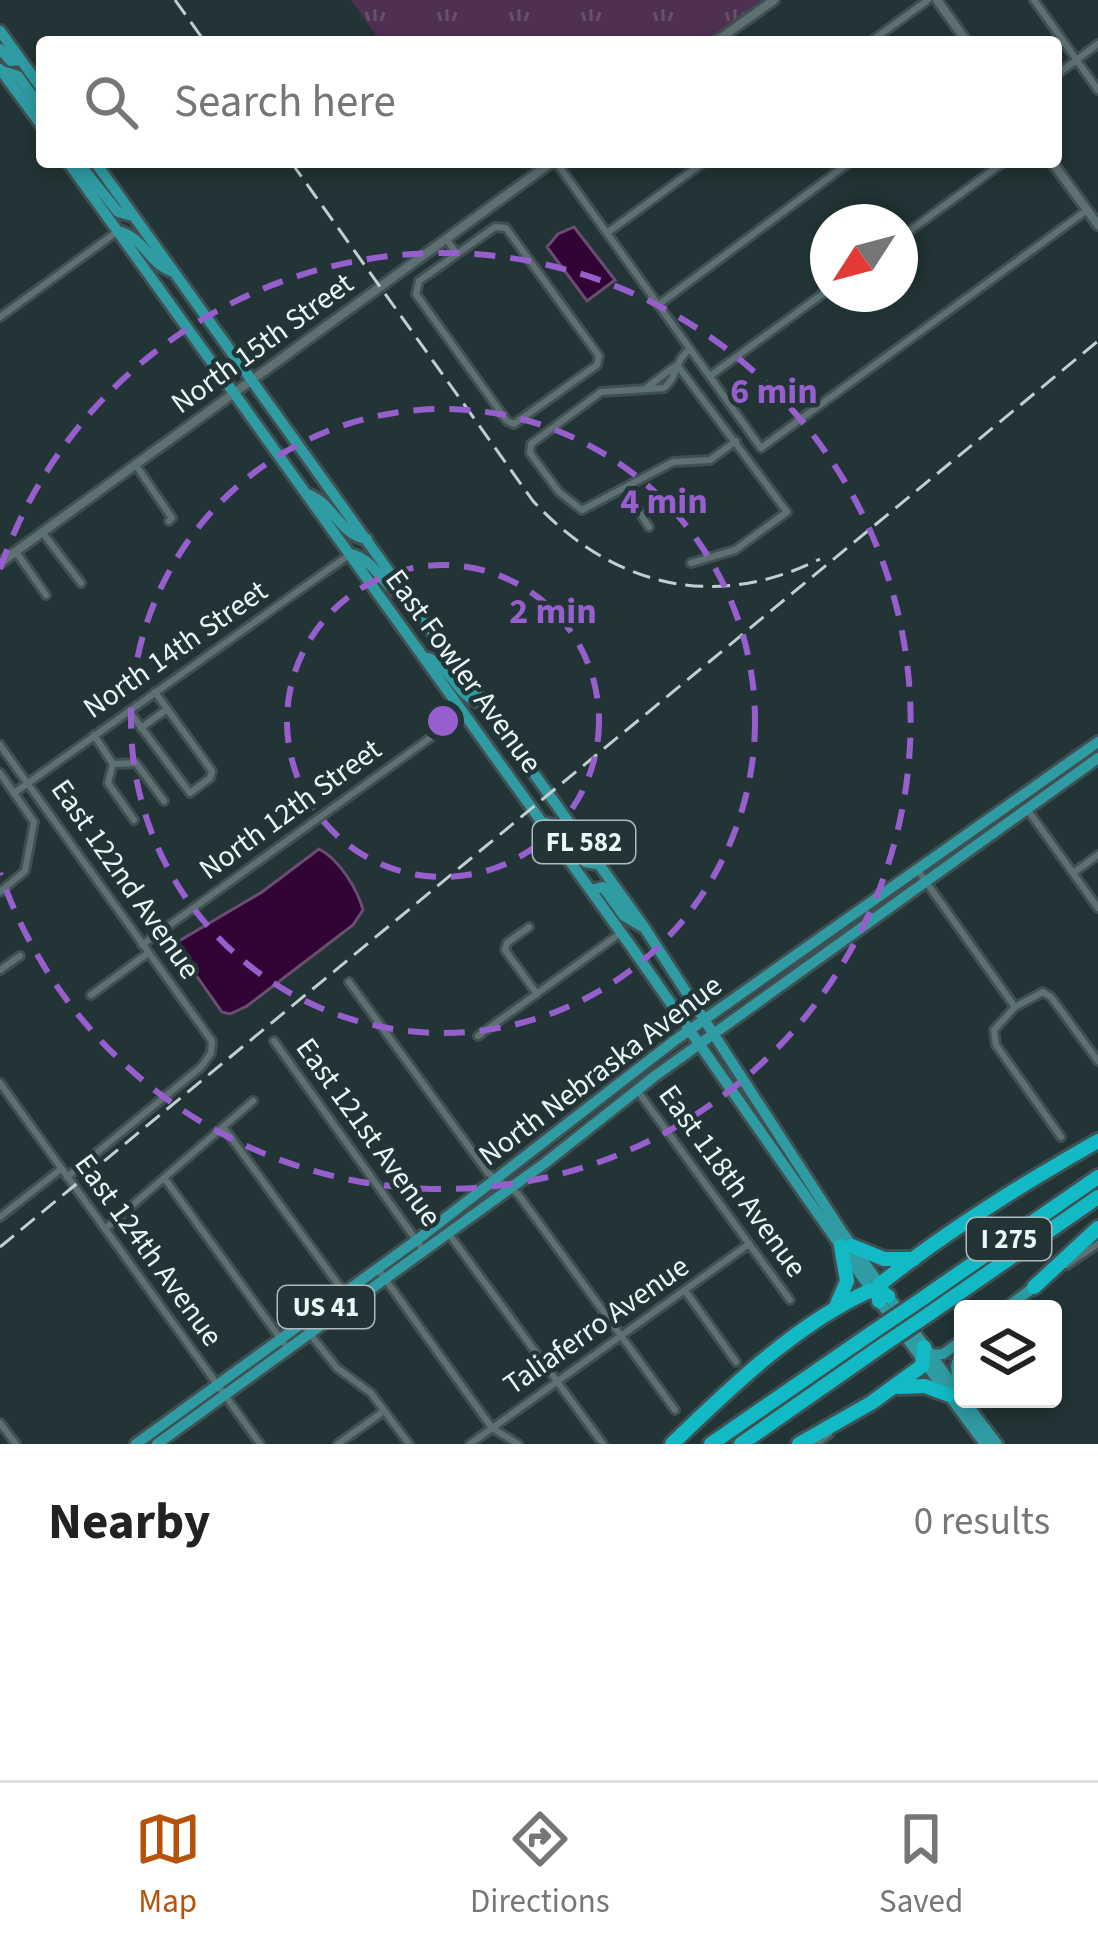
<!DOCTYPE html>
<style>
:root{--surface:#fff;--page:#f6f6f6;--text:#222;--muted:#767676;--line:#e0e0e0;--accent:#b45309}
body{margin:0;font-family:"Source Sans 3",sans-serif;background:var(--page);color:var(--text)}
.controls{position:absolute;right:36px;bottom:36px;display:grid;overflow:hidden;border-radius:12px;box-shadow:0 6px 18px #0003}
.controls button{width:108px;height:108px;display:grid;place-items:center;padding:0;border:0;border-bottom:3px solid var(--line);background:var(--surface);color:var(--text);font:60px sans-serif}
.compass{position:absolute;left:810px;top:204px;width:108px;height:108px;border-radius:50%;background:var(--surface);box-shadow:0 6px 18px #0003;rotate:234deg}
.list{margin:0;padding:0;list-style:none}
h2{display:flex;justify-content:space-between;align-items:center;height:156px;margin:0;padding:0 48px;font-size:51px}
h2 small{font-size:39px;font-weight:400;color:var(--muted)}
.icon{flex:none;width:66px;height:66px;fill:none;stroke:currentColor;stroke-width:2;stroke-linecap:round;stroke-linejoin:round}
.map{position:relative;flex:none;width:1098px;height:1444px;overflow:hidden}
.search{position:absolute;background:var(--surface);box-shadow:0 6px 18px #0003;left:36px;right:36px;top:36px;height:132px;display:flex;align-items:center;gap:30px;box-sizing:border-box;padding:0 42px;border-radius:12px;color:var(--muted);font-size:45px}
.sheet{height:336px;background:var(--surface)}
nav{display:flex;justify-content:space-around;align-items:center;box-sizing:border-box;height:168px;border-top:3px solid var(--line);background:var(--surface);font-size:33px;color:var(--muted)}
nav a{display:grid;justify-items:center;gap:6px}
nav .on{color:var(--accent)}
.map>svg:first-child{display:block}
.park{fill:url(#park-tufts)}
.water{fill:#320435;stroke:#6a4d70;stroke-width:3}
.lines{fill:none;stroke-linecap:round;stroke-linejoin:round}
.minor-casing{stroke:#405052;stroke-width:12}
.tertiary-casing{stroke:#405052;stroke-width:14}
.primary-casing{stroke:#405052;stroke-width:16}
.motorway-casing{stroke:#405052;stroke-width:20}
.minor{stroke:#5d7072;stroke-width:6}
.tertiary{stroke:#5d7072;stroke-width:8}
.primary{stroke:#2f9ca4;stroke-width:10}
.motorway{stroke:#11bac5;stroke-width:14}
.rail{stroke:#c2cecf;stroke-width:3;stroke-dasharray:18 9;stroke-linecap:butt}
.motorway-bridge-casing{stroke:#405052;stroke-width:20;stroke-linecap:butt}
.motorway-bridge{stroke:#11bac5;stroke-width:14}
.ring{fill:none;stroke:#975fcd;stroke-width:6;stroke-dasharray:21 15}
.labels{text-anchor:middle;stroke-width:9;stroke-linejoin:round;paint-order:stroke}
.shield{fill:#223435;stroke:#afbcbe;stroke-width:3}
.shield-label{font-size:27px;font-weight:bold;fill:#ecf7f8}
.street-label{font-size:30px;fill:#ecf7f8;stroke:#223435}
.centre{fill:#975fcd;stroke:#223435;stroke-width:6}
.ring-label{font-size:36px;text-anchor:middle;font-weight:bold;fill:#975fcd;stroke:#223435;stroke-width:9;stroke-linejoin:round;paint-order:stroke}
</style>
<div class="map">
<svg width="1098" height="1444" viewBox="0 0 1098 1444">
<defs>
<pattern id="park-tufts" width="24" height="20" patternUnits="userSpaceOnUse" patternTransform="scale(3)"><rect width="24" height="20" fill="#4e3050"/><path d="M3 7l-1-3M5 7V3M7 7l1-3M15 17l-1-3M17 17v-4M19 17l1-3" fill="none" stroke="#684f6a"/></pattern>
</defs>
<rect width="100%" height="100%" fill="#223435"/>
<path class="park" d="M351,0H764L707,42H381Z"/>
<path class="water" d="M574,227L615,280L587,301L547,247L558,234Z
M319,849C339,859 358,890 363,910L353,925L247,1006L230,1014L222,1012L174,944L262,892Z"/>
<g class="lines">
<g class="minor-casing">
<path id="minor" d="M1034,0L1098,90
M870,42L928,0
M1056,75L1098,44
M556,162L761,448L1087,210
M607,233L704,162
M900,238L1004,162
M446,239L457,254L419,281L416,294L507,421L514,424L597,365L599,356L506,228L495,227L457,254
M658,305L850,162
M0,317L118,231
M690,349C675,359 678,377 664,388L601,392L531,444L530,453L559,492L582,510L673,462L710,460L736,441
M677,365L787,512L735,550L691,563
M710,376L828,290
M646,388L674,367
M135,464L172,518L169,521
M625,490L649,527
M42,532L81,583
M16,552L46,595
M129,711L190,793L210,778L212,771L155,692
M141,728L167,709
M94,735L113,764L108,783L134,820
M0,745L212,1041L211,1053L201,1067L67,1177
M113,764L136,763L164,801
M0,773L34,822L25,871L0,892
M14,793L349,555
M1027,809L1098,908
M919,872L1015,1007
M1073,873L1098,855
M529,927L507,943L505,950L537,994
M142,945L462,715
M0,970L20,956
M349,982L488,1173L518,1194L675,1410
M91,995L148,953
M478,1036L622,932
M274,1041L424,1251
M0,1083L260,1444
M637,1090L790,1300
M224,1128L351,1302
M1061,1137L996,1045L994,1030L1015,1007L1043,992L1051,997L1098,1061
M165,1179L288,1349
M0,1217L61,1169
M106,1228L253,1101
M449,1234L603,1444
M1067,1265L1098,1244
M378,1269L492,1428L518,1444
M686,1292L736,1362
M302,1324L337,1368L371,1393L409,1444
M0,1423L16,1444
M338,1444L384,1411
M470,1444L749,1244
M816,1444L829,1434"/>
</g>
<g class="tertiary-casing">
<path id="tertiary" d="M937,0L967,42
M715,42L774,0
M1052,162L1098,225
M0,563L552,162"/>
</g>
<g class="primary-casing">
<path id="primary" d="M0,31L42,89
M0,49L11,61L21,60
M0,69L42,126
M2,71L18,76L42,109
M68,162L630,945L879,1301L985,1444
M78,162L118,212L133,216
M95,162L644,927L842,1232L963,1399
M121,232C144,239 149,263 171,271
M310,495C334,505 341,536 367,539
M351,554C377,560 382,590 408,597
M428,658C453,667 458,701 484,703
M542,822L557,826L585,862L601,865
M591,890L603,887L624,916L641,926
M1005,1309L1034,1287
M927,1355L943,1354L963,1340
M958,1387L956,1366L963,1342
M963,1399L997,1444
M136,1444L417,1240L674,1041L1098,742
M157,1444L545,1163L655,1076L1098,758"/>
</g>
<g class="motorway-casing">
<path id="motorway" d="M852,1246L884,1259H914
M1034,1287L1098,1228
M879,1301V1285C948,1230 1022,1184 1098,1141
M919,1301L1098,1177
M835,1309L847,1281L841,1246
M929,1314L1098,1197
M899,1387L925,1386L949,1395
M672,1444C731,1387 796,1324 871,1290L888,1296
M711,1444L873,1332
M741,1444L883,1345
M799,1444L871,1403L922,1366L924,1347"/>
</g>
<use href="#minor" class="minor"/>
<use href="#tertiary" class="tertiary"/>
<use href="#primary" class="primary"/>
<use href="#motorway" class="motorway"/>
<path class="rail" d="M175,0L205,42
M291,162L533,501C612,586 714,612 820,559
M0,1247L1098,341"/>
<g class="motorway-bridge-casing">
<path id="motorway-bridge" d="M873,1332L919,1301
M883,1345L929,1314"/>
</g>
<use href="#motorway-bridge" class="motorway-bridge"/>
</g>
<g class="ring">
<circle cx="443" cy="721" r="156"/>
<circle cx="443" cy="721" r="312"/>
<path d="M0 569A468 468 0 1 1 0 873"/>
</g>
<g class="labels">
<g class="shield">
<rect x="533" y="821" width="102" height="42" rx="9"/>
<rect x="967" y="1218" width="84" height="42" rx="9"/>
<rect x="278" y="1286" width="96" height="42" rx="9"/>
</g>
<g class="shield-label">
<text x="584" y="851">FL 582</text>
<text x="1009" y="1248">I 275</text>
<text x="326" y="1316">US 41</text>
</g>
<g class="street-label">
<text transform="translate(262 343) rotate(-36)" y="10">North 15th Street</text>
<text transform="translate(175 649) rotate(-35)" y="10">North 14th Street</text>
<text transform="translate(464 671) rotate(54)" y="10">East Fowler Avenue</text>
<text transform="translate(290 809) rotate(-36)" y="10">North 12th Street</text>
<text transform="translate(126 879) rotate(55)" y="10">East 122nd Avenue</text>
<text transform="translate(600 1070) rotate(-37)" y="10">North Nebraska Avenue</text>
<text transform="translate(369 1132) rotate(54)" y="10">East 121st Avenue</text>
<text transform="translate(733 1181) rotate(54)" y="10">East 118th Avenue</text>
<text transform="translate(149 1250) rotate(54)" y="10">East 124th Avenue</text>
<text transform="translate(596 1325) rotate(-35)" y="10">Taliaferro Avenue</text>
</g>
</g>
<circle cx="443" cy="721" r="18" class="centre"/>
<g class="ring-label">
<text x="774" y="403">6 min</text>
<text x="664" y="513">4 min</text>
<text x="553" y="623">2 min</text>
</g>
</svg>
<div class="controls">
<button><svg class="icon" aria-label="layers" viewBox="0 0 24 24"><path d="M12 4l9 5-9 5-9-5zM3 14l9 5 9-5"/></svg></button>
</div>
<svg class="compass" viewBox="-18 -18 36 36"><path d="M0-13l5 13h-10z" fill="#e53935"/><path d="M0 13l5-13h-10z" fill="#767676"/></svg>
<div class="search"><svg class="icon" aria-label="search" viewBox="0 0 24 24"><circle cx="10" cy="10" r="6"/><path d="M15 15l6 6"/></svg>Search here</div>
</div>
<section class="sheet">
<h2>Nearby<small>0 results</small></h2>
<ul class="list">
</ul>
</section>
<nav>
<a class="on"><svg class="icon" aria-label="map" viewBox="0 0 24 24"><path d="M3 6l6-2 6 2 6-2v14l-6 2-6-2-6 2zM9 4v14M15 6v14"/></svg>Map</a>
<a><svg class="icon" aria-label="directions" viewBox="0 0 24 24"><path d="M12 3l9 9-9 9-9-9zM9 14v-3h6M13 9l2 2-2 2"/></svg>Directions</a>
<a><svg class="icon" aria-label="saved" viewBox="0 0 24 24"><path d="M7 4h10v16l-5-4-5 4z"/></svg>Saved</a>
</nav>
